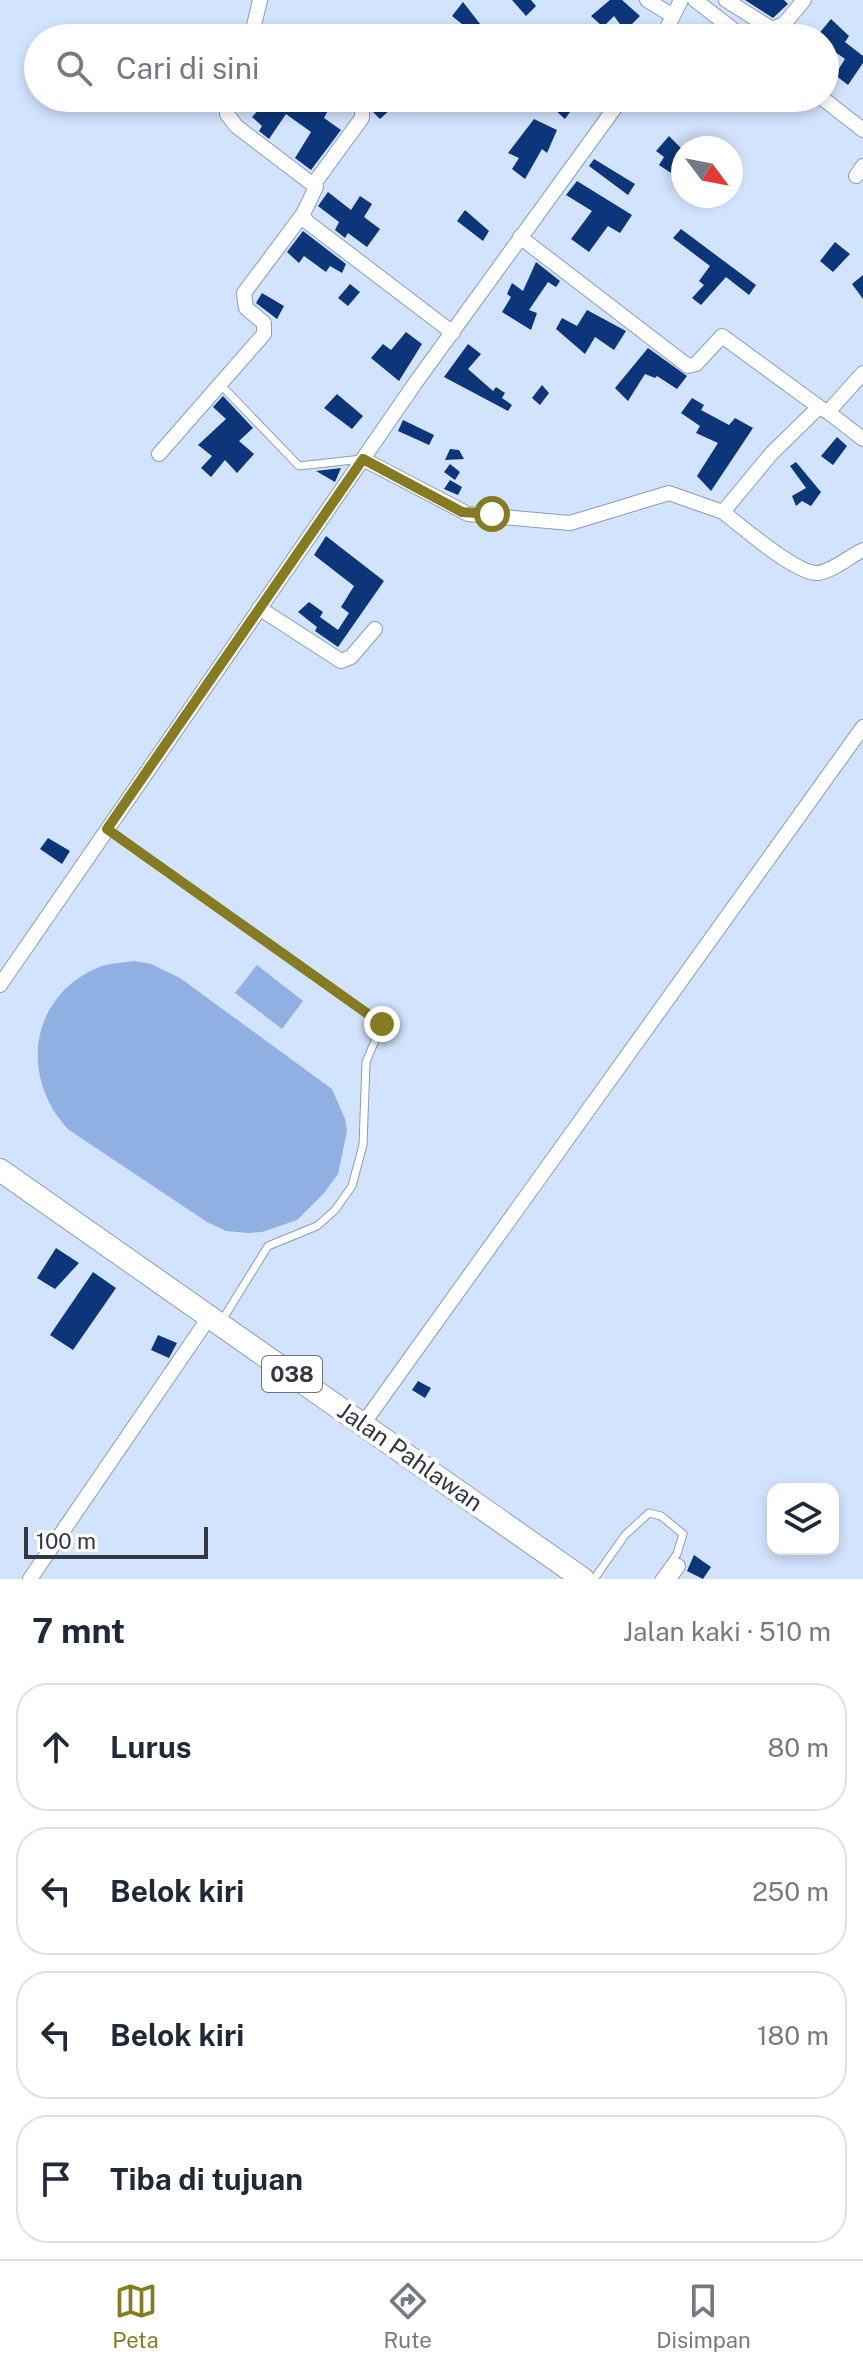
<!DOCTYPE html>
<html lang="id">
<meta charset="utf-8">
<style>
:root{--surface:#fff;--page:#f6f6f7;--text:#1f2937;--muted:#747a83;--line:#e0e1e3;--accent:#857c22}
body{margin:0;font-family:"Public Sans",sans-serif;background:var(--page);color:var(--text)}
.controls{position:absolute;right:24px;bottom:24px;display:grid;overflow:hidden;border-radius:16px;box-shadow:0 4px 12px #0003}
.controls button{width:72px;height:72px;display:grid;place-items:center;padding:0;border:0;border-bottom:2px solid var(--line);background:var(--surface);color:var(--text);font:40px sans-serif}
.compass{position:absolute;left:671px;top:136px;width:72px;height:72px;border-radius:50%;background:var(--surface);box-shadow:0 4px 12px #0003;rotate:122deg}
.scale{position:absolute;left:24px;bottom:20px;width:184px;box-sizing:border-box;padding-left:8px;border:4px solid #313842;border-top:0;font-size:22px;line-height:28px;white-space:nowrap;color:#313842;-webkit-text-stroke:6px #fff;paint-order:stroke}
.stop{position:absolute;width:24px;height:24px;margin:-18px;border:6px solid #857c22;border-radius:50%;background:#fff}
.stop.end{background:#857c22;border-color:#fff;box-shadow:0 2px 8px #0008}
.list{margin:0;padding:0;list-style:none}
h2{display:flex;justify-content:space-between;align-items:center;height:104px;margin:0;padding:0 32px;font-size:34px}
h2 small{font-size:26px;font-weight:400;color:var(--muted)}
.list li{display:grid;grid-template-columns:52px 1fr auto;gap:24px;align-items:center;box-sizing:border-box;height:128px;margin:0 16px 16px;padding:0 16px;border:2px solid var(--line);border-radius:32px}
.list b{display:block;font-size:30px;white-space:nowrap}
.list em{font-size:26px;font-style:normal;color:var(--muted)}
.icon{flex:none;width:44px;height:44px;fill:none;stroke:currentColor;stroke-width:2;stroke-linecap:round;stroke-linejoin:round}
.map{position:relative;flex:none;width:863px;height:1579px;overflow:hidden}
.search{position:absolute;background:var(--surface);box-shadow:0 4px 12px #0003;left:24px;right:24px;top:24px;height:88px;display:flex;align-items:center;gap:20px;box-sizing:border-box;padding:0 28px;border-radius:44px;color:var(--muted);font-size:30px}
.sheet{height:680px;background:var(--surface)}
nav{display:flex;justify-content:space-around;align-items:center;box-sizing:border-box;height:112px;border-top:2px solid var(--line);background:var(--surface);font-size:22px;color:var(--muted)}
nav a{display:grid;justify-items:center;gap:4px}
nav .on{color:var(--accent)}
.map>svg:first-child{display:block}
.green{fill:#90b0e3}
.building{fill:#0c3679}
.lines{fill:none;stroke-linecap:round;stroke-linejoin:round}
.lane-casing{stroke:#8c9cb5;stroke-width:9}
.street-casing{stroke:#8c9cb5;stroke-width:16}
.primary-casing{stroke:#8c9cb5;stroke-width:24}
.lane{stroke:#fff;stroke-width:7}
.street{stroke:#fff;stroke-width:14}
.primary{stroke:#fff;stroke-width:22}
.route{stroke:#857c22;stroke-width:10}
.labels{text-anchor:middle;stroke-width:8;stroke-linejoin:round;paint-order:stroke}
.shield{fill:#fff;stroke:#6f747b;stroke-width:2}
.shield-label{font-size:22px;font-weight:bold;fill:#313842}
.street-label{font-size:24px;fill:#313842;stroke:#fff}
</style>
<div class="map">
<svg width="863" height="1579" viewBox="0 0 863 1579">
<rect width="100%" height="100%" fill="#d2e3fd"/>
<path class="green" d="M134,961L151,964L180,978L332,1089L345,1119L347,1131L338,1174L324,1193L297,1220L262,1232L248,1233L226,1231L207,1222L69,1130C20,1079 28,998 97,968C108,963 122,963 134,961Z
M257,965L303,1001L282,1029L235,993Z"/>
<path class="building" d="M512,0H531L536,6L526,16Z
M610,0H622L640,16L625,31L614,16L603,27L591,16Z
M745,0H784L788,4L773,18Z
M463,2L484,29L474,38H456L467,28L452,16Z
M831,19L849,36L845,42L863,56V63L848,85L835,75L845,59L831,49L833,47L825,38L817,36Z
M362,24L386,38H353Z
M276,98H323L332,103L324,118L341,130L311,170L295,158L311,132L286,114L269,139L259,131L262,126L252,117L264,104L269,108Z
M377,98H403L380,119L372,111V103Z
M542,98H580L565,119Z
M534,119L557,130L547,153L542,149L525,179L512,169L519,158L508,153Z
M669,136L683,150V171L677,177L659,165L664,157L656,151Z
M594,159L635,184L628,195L589,166Z
M577,181L632,215L620,233L608,226L589,252L571,239L592,211L566,195Z
M328,192L351,210L360,196L372,204L364,217L380,229L367,247L348,233L345,238L335,230L339,222L318,206Z
M465,210L489,231L483,241L457,221Z
M681,229L756,285L749,295L726,277L701,305L692,298L704,285L699,281L710,266L673,238Z
M303,231L346,264L342,273L330,266L326,272L304,256L299,263L287,252Z
M835,242L850,254L833,272L820,261Z
M536,262L560,281L556,287L548,282L529,310L537,313L531,330L502,312L511,297L507,294L512,283L523,291Z
M863,275V299L852,284Z
M350,284L360,292L348,306L338,298Z
M262,293L284,306L277,319L256,303Z
M587,310L626,331L614,350L595,337L585,354L556,329L562,318L577,326Z
M406,332L422,344L399,381L371,358L383,344L391,350Z
M468,344L481,354L468,369L493,391L496,387L505,393L502,398L512,405L508,411L444,377Z
M648,348L687,376L677,389L657,376L655,378L645,374L628,401L615,388Z
M542,385L549,393L540,405L532,398Z
M337,394L363,416L352,429L324,408Z
M223,396L253,428L239,441L254,454L237,473L225,460L211,477L201,468L212,456L198,445L226,419L213,407Z
M692,398L704,405L701,410L729,425L735,418L753,428L711,491L697,476L718,443L696,433L700,426L681,413Z
M403,420L434,435L429,445L398,431Z
M837,437L847,446L833,465L821,456Z
M450,449L459,450L464,459L445,460Z
M796,462L821,492L811,506L802,501L796,506L792,496L806,488L790,466Z
M450,464L460,472L455,480L444,472Z
M341,468L335,482L316,471Z
M450,480L462,487L458,495L444,489Z
M326,536L384,581L338,647L315,631L317,627L298,612L309,602L323,612L320,617L338,630L349,613L341,607L354,586L314,555Z
M48,838L70,851L62,864L40,849Z
M56,1248L79,1263L55,1289L37,1278Z
M93,1272L116,1288L73,1350L50,1335Z
M158,1335L177,1343L169,1358L151,1350Z
M418,1381L431,1388L425,1398L412,1390Z
M694,1555L711,1567L703,1579L687,1571Z"/>
<g class="lines">
<g class="lane-casing">
<path id="lane" d="M220,384L299,466L362,459
M107,829L382,1024L366,1062L363,1145L352,1186L335,1210L317,1226L268,1246L221,1322
M594,1579L625,1535L649,1513L661,1516L683,1534L677,1554L659,1579"/>
</g>
<g class="street-casing">
<path id="street" d="M647,0L673,16
M695,0L744,38
M726,0L772,29L784,24L804,0
M251,38L260,0
M662,38L681,0
M229,98L227,114L236,126L316,187L303,214L306,221L453,333
M822,98L863,130
M856,176L863,166
M313,185L362,118V98
M520,237L688,366L696,364L722,336L819,407
M863,373L828,412L863,439
M159,454L264,334V323L246,308L244,293L303,214
M363,459L468,514L570,523L669,493L723,512L771,454L819,407L828,412
M723,512C741,526 797,575 818,573C833,571 850,556 863,550
M259,608L341,661L351,657L375,629
M0,985L416,382L622,98
M363,1424L863,727
M30,1579L210,1316
M669,1579L678,1566"/>
</g>
<g class="primary-casing">
<path id="primary" d="M0,1170L583,1579"/>
</g>
<use href="#lane" class="lane"/>
<use href="#street" class="street"/>
<use href="#primary" class="primary"/>
</g>
<g class="lines">
<path class="route" d="M382,1024L107,829L363,459L462,512L492,514"/>
</g>
<g class="labels">
<rect class="shield" x="262" y="1356" width="60" height="36" rx="6"/>
<g class="shield-label">
<text x="292" y="1382">038</text>
</g>
<g class="street-label">
<text transform="translate(410 1457) rotate(35)" y="8">Jalan Pahlawan</text>
</g>
</g>
</svg>
<div class="controls">
<button><svg class="icon" aria-label="layers" viewBox="0 0 24 24"><path d="M12 4l9 5-9 5-9-5zM3 14l9 5 9-5"/></svg></button>
</div>
<svg class="compass" viewBox="-18 -18 36 36"><path d="M0-13l5 13h-10z" fill="#e53935"/><path d="M0 13l5-13h-10z" fill="#747a83"/></svg>
<div class="scale">100 m</div>
<div class="stop" style="left:492px;top:514px"></div>
<div class="stop end" style="left:382px;top:1024px"></div>
<div class="search"><svg class="icon" aria-label="search" viewBox="0 0 24 24"><circle cx="10" cy="10" r="6"/><path d="M15 15l6 6"/></svg>Cari di sini</div>
</div>
<section class="sheet">
<h2>7 mnt<small>Jalan kaki · 510 m</small></h2>
<ul class="list">
<li><svg class="icon" aria-label="ahead" viewBox="0 0 24 24"><path d="M12 20V5M6 11l6-6 6 6"/></svg><div><b>Lurus</b></div><em>80 m</em></li>
<li><svg class="icon" aria-label="left" viewBox="0 0 24 24"><path d="M17 20v-9H6M10 6l-5 5 5 5"/></svg><div><b>Belok kiri</b></div><em>250 m</em></li>
<li><svg class="icon" aria-label="left" viewBox="0 0 24 24"><path d="M17 20v-9H6M10 6l-5 5 5 5"/></svg><div><b>Belok kiri</b></div><em>180 m</em></li>
<li><svg class="icon" aria-label="arrive" viewBox="0 0 24 24"><path d="M6 21V4h12l-3 4 3 4H6"/></svg><div><b>Tiba di tujuan</b></div></li>
</ul>
</section>
<nav>
<a class="on"><svg class="icon" aria-label="map" viewBox="0 0 24 24"><path d="M3 6l6-2 6 2 6-2v14l-6 2-6-2-6 2zM9 4v14M15 6v14"/></svg>Peta</a>
<a><svg class="icon" aria-label="directions" viewBox="0 0 24 24"><path d="M12 3l9 9-9 9-9-9zM9 14v-3h6M13 9l2 2-2 2"/></svg>Rute</a>
<a><svg class="icon" aria-label="saved" viewBox="0 0 24 24"><path d="M7 4h10v16l-5-4-5 4z"/></svg>Disimpan</a>
</nav>
